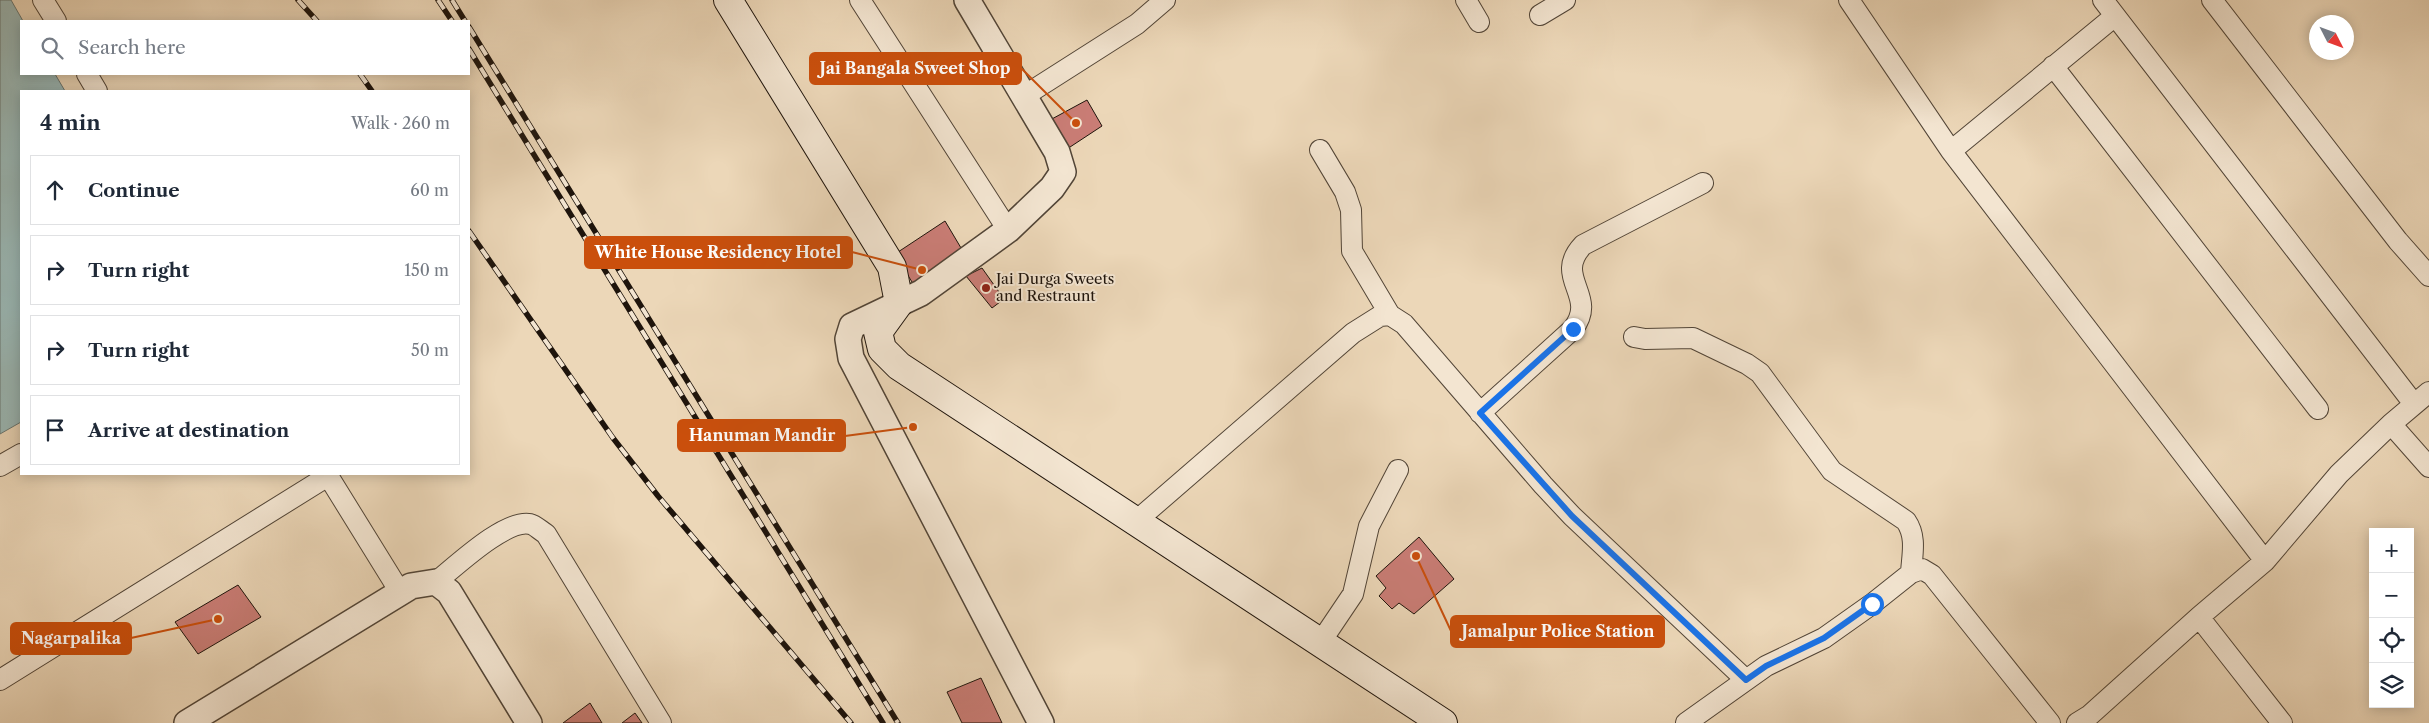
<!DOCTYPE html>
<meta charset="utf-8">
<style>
:root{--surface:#fff;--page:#f2f2f3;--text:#1f2937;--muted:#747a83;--line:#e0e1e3}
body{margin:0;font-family:"Libre Caslon Text",serif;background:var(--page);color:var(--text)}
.controls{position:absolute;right:15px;bottom:15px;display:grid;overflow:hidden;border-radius:0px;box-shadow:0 2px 12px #0003}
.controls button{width:45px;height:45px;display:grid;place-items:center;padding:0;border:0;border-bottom:1px solid var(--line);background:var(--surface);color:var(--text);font:25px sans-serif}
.compass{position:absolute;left:2309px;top:15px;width:45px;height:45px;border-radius:50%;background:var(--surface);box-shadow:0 2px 12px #0003;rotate:132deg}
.stop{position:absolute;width:15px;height:15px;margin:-11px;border:4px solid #1a73e8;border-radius:50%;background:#fff}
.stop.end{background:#1a73e8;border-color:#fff;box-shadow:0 1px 5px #0008}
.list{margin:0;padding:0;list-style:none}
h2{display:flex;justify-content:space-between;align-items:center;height:65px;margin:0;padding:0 20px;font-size:21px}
h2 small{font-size:16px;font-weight:400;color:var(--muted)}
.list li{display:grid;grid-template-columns:32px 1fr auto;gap:15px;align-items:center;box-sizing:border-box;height:70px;margin:0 10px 10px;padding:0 10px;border:1px solid var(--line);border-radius:0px}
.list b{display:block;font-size:19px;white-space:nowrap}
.list em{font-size:16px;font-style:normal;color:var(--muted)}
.icon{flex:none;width:28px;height:28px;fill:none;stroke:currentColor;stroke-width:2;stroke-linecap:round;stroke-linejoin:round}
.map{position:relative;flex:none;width:2429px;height:723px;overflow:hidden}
.search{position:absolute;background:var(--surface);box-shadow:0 2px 12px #0003;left:20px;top:20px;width:450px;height:55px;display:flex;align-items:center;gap:12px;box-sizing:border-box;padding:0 18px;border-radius:0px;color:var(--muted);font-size:19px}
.panel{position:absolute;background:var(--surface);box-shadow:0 2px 12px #0003;left:20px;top:90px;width:450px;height:385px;border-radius:0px}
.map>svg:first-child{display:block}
.water{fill:#9ab8b6;stroke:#687672}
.building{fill:#ca7d76;stroke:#1e140c}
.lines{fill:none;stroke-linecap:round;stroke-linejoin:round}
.minor-casing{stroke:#524537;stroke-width:22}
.tertiary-casing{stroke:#524537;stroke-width:28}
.secondary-casing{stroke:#1e140c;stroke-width:30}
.minor{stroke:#f3e5d1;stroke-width:20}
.tertiary{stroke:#f3e5d1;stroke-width:25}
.secondary{stroke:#f3e5d1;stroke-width:28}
.rail-casing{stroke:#1e140c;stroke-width:5.5}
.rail{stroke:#f3e5d1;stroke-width:4;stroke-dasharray:11;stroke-linecap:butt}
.route{stroke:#1a73e8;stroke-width:6}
.poi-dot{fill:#8f2418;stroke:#f3e5d1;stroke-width:2}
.labels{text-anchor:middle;stroke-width:4;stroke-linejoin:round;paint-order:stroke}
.poi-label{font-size:15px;fill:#1e140c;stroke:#f3e5d1;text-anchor:start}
.leader{fill:none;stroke:#ca4f0c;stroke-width:2}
.callout-dot{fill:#ca4f0c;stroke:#f3e5d1;stroke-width:2}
.callout{fill:#ca4f0c;stroke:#ca4f0c;stroke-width:2}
.callout-label{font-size:16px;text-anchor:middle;font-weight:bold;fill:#fff}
</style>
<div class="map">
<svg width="2429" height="723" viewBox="0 0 2429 723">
<rect width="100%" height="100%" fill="#ecd7b8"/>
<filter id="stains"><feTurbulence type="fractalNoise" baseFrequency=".004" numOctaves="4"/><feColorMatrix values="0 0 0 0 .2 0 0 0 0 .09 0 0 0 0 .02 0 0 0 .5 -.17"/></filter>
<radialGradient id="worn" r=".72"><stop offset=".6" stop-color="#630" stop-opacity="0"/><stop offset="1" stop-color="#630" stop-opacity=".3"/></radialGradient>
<path class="water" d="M0,0H11L23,21H21V74H55L65,91H21V422L0,434Z"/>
<path class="building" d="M1087,100L1102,126L1067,149L1050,120Z
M945,221L964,253L915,287L895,254Z
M982,268L1004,299L992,308L966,276Z
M1419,537L1454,579L1414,614L1399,603L1392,609L1379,596L1386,588L1376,576Z
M238,585L261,617L198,654L175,622Z
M981,678L1002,723H962L947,692Z
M590,703L602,723H563Z
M635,713L642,723H622Z"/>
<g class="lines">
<g class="minor-casing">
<path id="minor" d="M43,0L56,21
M860,0L1008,230
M1466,0L1479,22
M1849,0L1951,151L2265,561
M2103,0L2414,404
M2212,0L2398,241L2429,276
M1540,15L1565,0
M2053,66L2318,409
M87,74L97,91
M1024,96L1137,24L1165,0
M1320,150L1345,192L1351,210L1352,251L1390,315
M1951,151L2115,16
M1634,337L1645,339L1693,338L1747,364L1760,373L1832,471L1906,521C1917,537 1912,555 1911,573
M1480,413L1573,329C1599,295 1552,278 1583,245L1703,183
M2391,424L2429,467
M0,466L21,454
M327,474L400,592
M1135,522L1353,333L1380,316L1390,315L1404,324L1543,485L1572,516L1746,680
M436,582C455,567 505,519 530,524C535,525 541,531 546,534L661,723
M2199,617L2282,723
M1320,643L1353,594L1369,526L1398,470
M0,680L328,476
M1686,723L1766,666L1824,638L1872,604L1911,573L1922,569L1932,575L2050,723
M2077,723L2090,715L2199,617L2265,561L2339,474L2391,424L2429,392"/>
</g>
<g class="tertiary-casing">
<path id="tertiary" d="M967,0L1057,152L1063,172L1052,188L1008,230L921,293L852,326L848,339L851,358L1041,723
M187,723L411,586L436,582L449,592L529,723"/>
</g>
<g class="secondary-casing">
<path id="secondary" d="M728,0L892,267L899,303L878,332L882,349L899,366L1443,723"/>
</g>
<use href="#minor" class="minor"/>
<use href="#tertiary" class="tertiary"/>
<use href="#secondary" class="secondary"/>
<g class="rail-casing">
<path id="rail" d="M298,0L317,21
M438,0L452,21
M452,0L465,21
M469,27L898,723
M469,49L883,723
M360,74L372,91
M469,231L613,438L658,496L851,723"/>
</g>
<use href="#rail" class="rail"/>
</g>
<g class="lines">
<path class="route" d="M1573,329L1480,413L1572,516L1746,680L1766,666L1824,638L1872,604"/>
</g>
<circle class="poi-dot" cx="986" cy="288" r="5"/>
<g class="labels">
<g class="poi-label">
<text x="996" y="284">Jai Durga Sweets<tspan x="996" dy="17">and Restraunt</tspan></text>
</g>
</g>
<path class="leader" d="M1076 123L1021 68M922 270L852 252M913 427L845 436M1416 556L1451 631M218 619L131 638"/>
<g class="callout-dot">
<circle cx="1076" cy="123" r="5"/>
<circle cx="922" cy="270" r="5"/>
<circle cx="913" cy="427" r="5"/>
<circle cx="1416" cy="556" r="5"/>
<circle cx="218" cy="619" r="5"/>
</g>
<g class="callout">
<rect x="810" y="53" width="211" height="31" rx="5"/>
<rect x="585" y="237" width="267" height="31" rx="5"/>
<rect x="678" y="420" width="167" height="31" rx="5"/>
<rect x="1451" y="616" width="213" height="31" rx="5"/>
<rect x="11" y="623" width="120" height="31" rx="5"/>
</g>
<g class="callout-label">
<text x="915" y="74">Jai Bangala Sweet Shop</text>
<text x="718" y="258">White House Residency Hotel</text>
<text x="762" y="441">Hanuman Mandir</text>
<text x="1558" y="637">Jamalpur Police Station</text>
<text x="71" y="644">Nagarpalika</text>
</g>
<rect width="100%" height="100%" filter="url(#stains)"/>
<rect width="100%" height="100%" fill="url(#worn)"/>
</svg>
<div class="controls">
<button>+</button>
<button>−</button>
<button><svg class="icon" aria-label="locate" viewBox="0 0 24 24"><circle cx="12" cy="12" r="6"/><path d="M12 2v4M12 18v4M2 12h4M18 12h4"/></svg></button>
<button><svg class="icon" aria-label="layers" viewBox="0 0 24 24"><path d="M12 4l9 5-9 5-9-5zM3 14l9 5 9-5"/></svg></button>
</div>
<svg class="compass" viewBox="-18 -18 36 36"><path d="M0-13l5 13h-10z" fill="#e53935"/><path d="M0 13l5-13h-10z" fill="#747a83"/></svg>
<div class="stop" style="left:1872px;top:604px"></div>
<div class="stop end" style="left:1573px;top:329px"></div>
<div class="search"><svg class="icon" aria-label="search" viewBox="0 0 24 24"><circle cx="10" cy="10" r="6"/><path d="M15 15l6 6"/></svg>Search here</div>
<section class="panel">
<h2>4 min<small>Walk · 260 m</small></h2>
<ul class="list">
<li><svg class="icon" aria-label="ahead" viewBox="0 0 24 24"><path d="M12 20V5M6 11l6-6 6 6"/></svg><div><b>Continue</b></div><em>60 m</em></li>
<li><svg class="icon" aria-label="right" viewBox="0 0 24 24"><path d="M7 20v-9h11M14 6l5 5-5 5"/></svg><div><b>Turn right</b></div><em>150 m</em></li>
<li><svg class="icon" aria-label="right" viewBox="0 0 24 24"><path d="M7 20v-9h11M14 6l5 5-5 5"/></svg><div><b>Turn right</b></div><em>50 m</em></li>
<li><svg class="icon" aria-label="arrive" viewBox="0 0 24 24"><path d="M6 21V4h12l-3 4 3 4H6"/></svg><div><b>Arrive at destination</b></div></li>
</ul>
</section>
</div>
